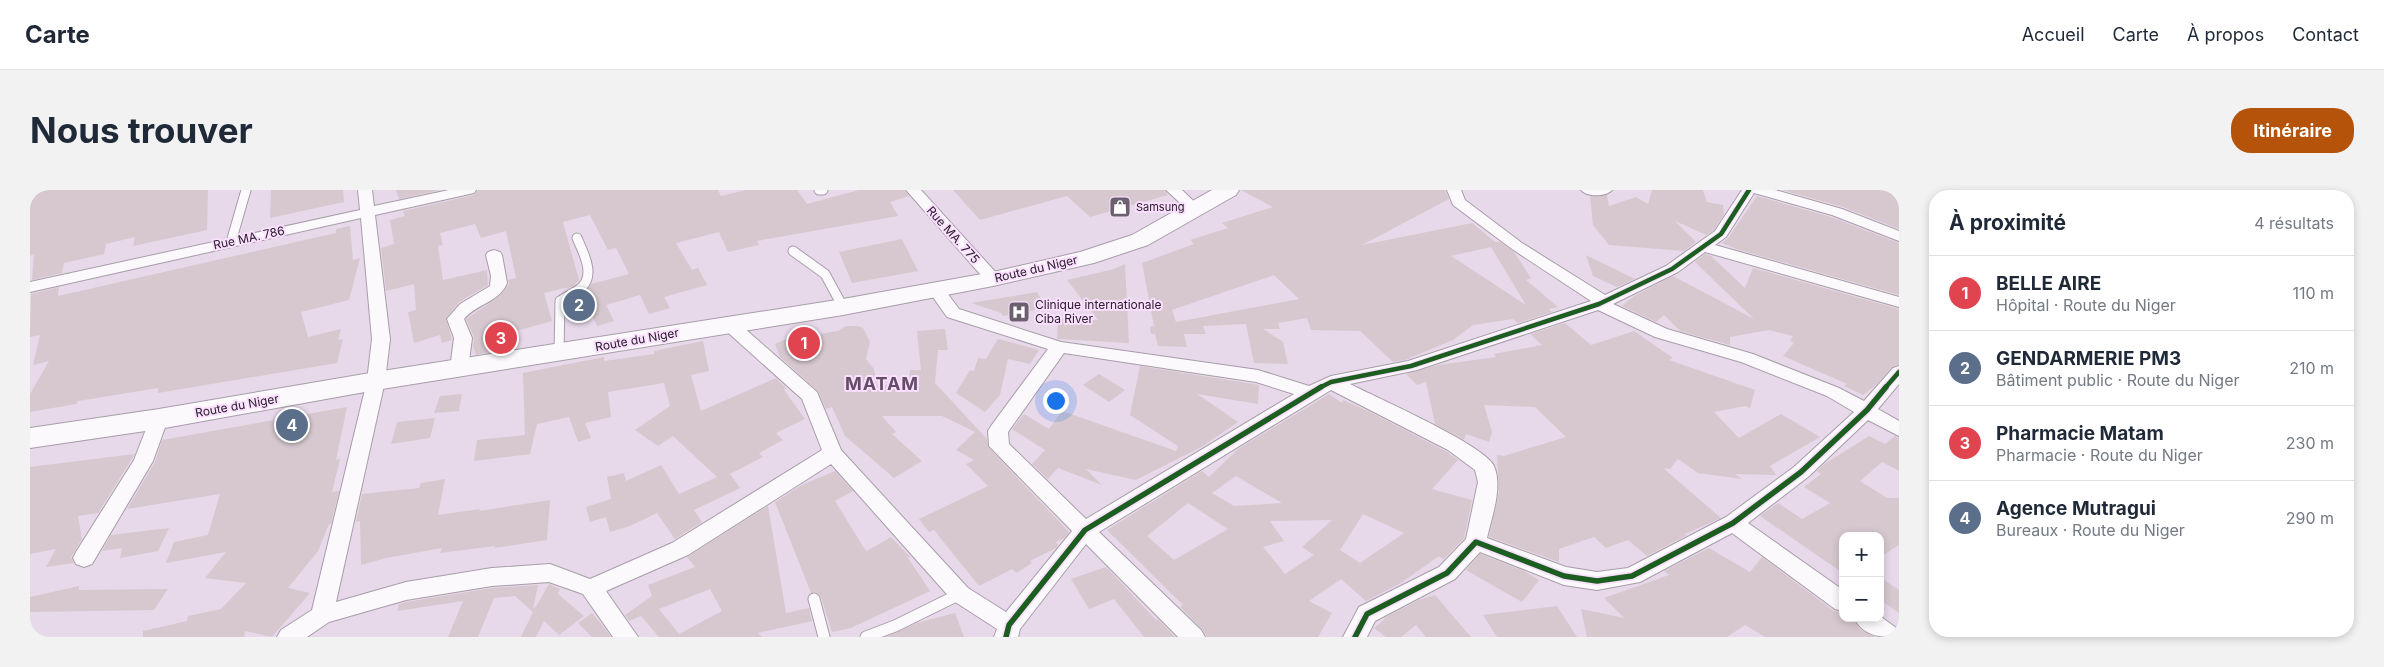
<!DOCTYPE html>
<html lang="fr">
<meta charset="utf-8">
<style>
:root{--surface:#fff;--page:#f2f2f3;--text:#1f2937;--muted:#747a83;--line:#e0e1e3;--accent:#b45309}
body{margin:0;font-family:Inter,sans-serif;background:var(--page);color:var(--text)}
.controls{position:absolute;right:15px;bottom:15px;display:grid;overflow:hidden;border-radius:10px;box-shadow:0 2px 8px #0003}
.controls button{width:45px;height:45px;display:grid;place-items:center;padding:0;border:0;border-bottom:1px solid var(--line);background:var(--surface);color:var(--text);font:25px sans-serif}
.you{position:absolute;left:1025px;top:210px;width:18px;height:18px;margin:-12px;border:4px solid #fff;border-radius:50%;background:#1a73e8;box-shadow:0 0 0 8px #1a73e833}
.badge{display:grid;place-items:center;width:32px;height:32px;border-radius:50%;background:var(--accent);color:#fff;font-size:16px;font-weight:700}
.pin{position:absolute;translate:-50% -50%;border:2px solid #fff;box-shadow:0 1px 5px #0006}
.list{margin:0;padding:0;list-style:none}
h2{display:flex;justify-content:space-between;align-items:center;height:65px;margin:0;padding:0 20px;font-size:21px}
h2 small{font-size:16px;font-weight:400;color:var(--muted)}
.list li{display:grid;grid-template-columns:32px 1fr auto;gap:15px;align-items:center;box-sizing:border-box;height:75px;padding:0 20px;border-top:1px solid var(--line)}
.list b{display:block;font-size:19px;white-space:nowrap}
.list p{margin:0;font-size:16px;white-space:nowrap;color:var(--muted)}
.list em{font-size:16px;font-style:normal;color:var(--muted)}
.map{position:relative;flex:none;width:1869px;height:447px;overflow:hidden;border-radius:20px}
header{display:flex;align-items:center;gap:30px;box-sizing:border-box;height:70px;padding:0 25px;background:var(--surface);border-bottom:1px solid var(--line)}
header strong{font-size:24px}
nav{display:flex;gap:28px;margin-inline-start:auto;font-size:18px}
.intro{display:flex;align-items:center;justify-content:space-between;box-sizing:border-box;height:120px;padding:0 30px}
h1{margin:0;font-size:35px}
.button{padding:12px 22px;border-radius:20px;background:var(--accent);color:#fff;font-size:18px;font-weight:700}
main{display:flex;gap:30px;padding:0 30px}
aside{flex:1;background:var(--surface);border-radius:20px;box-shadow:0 2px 8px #0003}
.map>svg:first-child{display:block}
.building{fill:#d7c8cf;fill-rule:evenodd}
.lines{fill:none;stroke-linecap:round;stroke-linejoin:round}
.lane-far1-casing{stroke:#a89daa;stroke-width:11}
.lane-casing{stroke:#a89daa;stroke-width:13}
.street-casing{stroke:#a89daa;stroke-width:2}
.primary-casing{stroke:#a89daa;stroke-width:2}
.lane-far1{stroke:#fbf9fc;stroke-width:9}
.lane{stroke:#fbf9fc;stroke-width:11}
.street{fill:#fbf9fc;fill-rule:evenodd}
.primary{fill:#fbf9fc;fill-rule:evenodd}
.cycleway-far1-casing{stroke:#fbdffe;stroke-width:7}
.cycleway-casing{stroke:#fbdffe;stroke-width:9}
.cycleway-far1{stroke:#1b5e20;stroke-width:4.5}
.cycleway{stroke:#1b5e20;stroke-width:5.5}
.labels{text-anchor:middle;stroke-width:4;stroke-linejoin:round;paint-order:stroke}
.far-poi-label{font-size:11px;fill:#2a202c;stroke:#fbdffe;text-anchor:start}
.street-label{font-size:12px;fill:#2a202c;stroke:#fbdffe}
.poi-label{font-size:12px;fill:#2a202c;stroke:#fbdffe;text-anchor:start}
.district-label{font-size:18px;font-weight:bold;letter-spacing:1px;fill:#644d68;stroke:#fbdffe}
</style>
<header>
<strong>Carte</strong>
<nav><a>Accueil</a><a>Carte</a><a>À propos</a><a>Contact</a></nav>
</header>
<div class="intro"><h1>Nous trouver</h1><a class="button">Itinéraire</a></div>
<main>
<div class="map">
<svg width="1869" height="447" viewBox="0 0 1869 447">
<rect width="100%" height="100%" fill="#e7d8ea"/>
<path class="building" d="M0,0H178L177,40L103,56L105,47L76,54L74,64L34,73L32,83L2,90L4,64L0,66Z
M241,0H313L314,12L240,28Z
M366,0H410L369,9Z
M448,0H688L691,6L716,0H767L777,14L829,0H874L879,6L860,12L868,26L727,51L729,55L698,62L689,42L646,53L662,80L668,78L677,95L634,107L640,118L619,124L610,105L576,115L584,131L567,136L553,105L561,94L599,84L586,58L578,60L560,25L533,32L549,90L543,96L514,103L522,131L457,149L462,162L446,165L443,157L444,147L436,129L470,106L479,94L478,90L486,88L476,41L451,48L445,34L410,43L413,55L408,56L413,90L457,80L458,95L429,112L416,128L422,150L412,153L410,145L384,153L378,122L386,120L384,94L356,101L351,58L364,54L360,30L375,26L373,21L444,5Z
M923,0H1134L1138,5L1060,27L1037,6L950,30Z
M1211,0H1415L1419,9L1332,55L1442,33L1465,52H1470L1484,62L1501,88L1496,90L1528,117L1519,119L1522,122L1488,133L1483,129L1443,135L1423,150L1375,170L1363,172L1330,141L1281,140L1277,128L1248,133L1250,139H1233L1253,152L1258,174L1224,173L1216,134L1173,136L1176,144H1154L1157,157L1128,156L1125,144H1121L1120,137L1124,136L1112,73L1164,54L1160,50L1198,38L1192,33L1243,17ZM1461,57L1470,72L1496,115L1421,66ZM1244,85L1269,109L1146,132L1142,120Z
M1622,0H1673L1677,12L1693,15L1694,24L1684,40L1676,45L1645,31L1666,52L1654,61L1579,55L1563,35L1560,6L1577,5L1579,16L1606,7L1618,14Z
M1752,0H1869V39L1813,17Z
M1727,6L1801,27L1869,53V105L1706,59L1692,53L1698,48Z
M320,36L323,70L330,68L319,110L271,122L278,147L311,139L308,150L313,149L307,173L128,203V198L48,211L46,214L0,222V204L19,171L3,175L10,145L0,147L1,104L29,97L28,106L306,43V39Z
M872,49L888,81L822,93L809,62Z
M1675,64L1681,66L1715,98L1723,78L1869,119V174L1862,177L1846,195L1833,205L1814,196L1817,194L1753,166L1764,153L1760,151L1763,146L1739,140L1700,147V155L1650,141L1634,125L1626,132L1592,116L1604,106L1643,86L1724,129L1665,72Z
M1556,65L1605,89L1587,97L1563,86Z
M1095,74L1099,153L1027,149L1028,128L1068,130L1037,90L1084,79Z
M1007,102L1016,118L973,126L971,123L941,113Z
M1535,133L1561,155L1604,141L1643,168L1639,170L1725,200L1720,218L1715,216L1684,222L1709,248L1751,224L1790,247L1740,276L1746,285L1705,284L1712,289L1668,283L1648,269L1640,279L1633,278L1691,328L1655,344L1657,345L1617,366L1598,350L1576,358L1564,347L1529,359V372L1459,347L1469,302L1467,265L1474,266L1536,247L1505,217L1454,215L1462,242L1459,252L1436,244L1434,250L1405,234L1396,192L1387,195L1376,184L1408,175L1466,167L1464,164L1512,155L1500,144Z
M816,136H828L833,138L840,152L836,169L844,179L847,195L879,194L880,180H891L887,141L915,139L918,160H908L905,193L957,249L958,257L1039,342L1034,348L1026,352L1028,355L1026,358L1000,371L1002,373L986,383L982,379L949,396L904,340L899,342L889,329L958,296L936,274L944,270L926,260L945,242L912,226H852L866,242L862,244L892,271L864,288L815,246L802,217L796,219L788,201L750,167L745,154L769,144L777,146L808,141Z
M968,149L1009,160L1000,174L978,169L970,205L955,222L926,203L940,180L944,181L948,168L956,169Z
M673,151L679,181L661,185L671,221L746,188L756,198L754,200L775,229L746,243L753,250L729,263L733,267L700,284L710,298L664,320L672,332L645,349L627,323L600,336L580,342L576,327L560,332L556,317L581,309L577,287L594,283L596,291L631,275L649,304L687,287L643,246L628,256L605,240L640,216L634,193L578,202L581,227L555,233L561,248L548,252L539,227L507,234L500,264L444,271L447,250L495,245L493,183L574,167V171L624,164V161Z
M1110,176L1229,195L1228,214L1167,204L1208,232L1173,256L1106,290L1056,279L1072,295L1028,278L1018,289L1002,274L1015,260L982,239L994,224L1019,239L1032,221L1146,261L1148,256L1100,225Z
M1069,184L1095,200L1079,212L1053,195Z
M432,204L429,221L404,223L410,206Z
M1299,204L1312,213L1313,210L1340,222L1417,262L1428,270L1402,299L1442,310L1434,348L1416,367L1413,369L1409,366L1371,393L1336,411L1311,389L1279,411L1302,423L1288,447H1177L1172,439L1150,417L1153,415L1077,340L1172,281L1179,287L1208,259ZM1206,286L1252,313L1204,316L1182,303ZM1158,313L1198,339L1144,370L1117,346ZM1333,324L1374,343L1330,373L1310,360ZM1302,330L1272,357L1284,365L1255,384L1233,357L1254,351L1240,331Z
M317,217L306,270L310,269L302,302L309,301L301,334H299L288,361L258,398L280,403L242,447L215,441L214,447H113V441L157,431L158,426L191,419L216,393L175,388L196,362L136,373L144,352L178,345L190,304L97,319L125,272L132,250Z
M405,228L400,248L361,254L367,232Z
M1839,246L1855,254L1865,246L1869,248V281L1852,272L1830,291L1857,308H1869V355L1850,367V346H1813V383L1730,326L1748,313L1772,329L1800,313L1774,297L1791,284L1787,281L1793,275Z
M105,264L68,323L48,326L52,349L41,367L44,373L16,377L26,359L0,364V277Z
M805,281L823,301L805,311L834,358L837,361L861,347L880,367L878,368L900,401L821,438L802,442L791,407L786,402L781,403L745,312L772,295Z
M415,289L408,325L450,319L449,321L520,310L517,350L465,358V356L410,363L412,358L356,368L331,375L330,331L326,332L332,304L389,298L391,293Z
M738,316L756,423L779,418L782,431L728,443L732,447H629L611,426L599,431L595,425L622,406L618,395L665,377L657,367ZM680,399L692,421L649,444L629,419Z
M139,338L128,361L90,368L92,358L72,361L81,345Z
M1679,358L1720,382L1732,367L1804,421L1813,423V428H1822L1831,440L1845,447H1735L1715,435L1697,447H1557L1551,419L1594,428L1574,408L1639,385L1634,381Z
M1450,364L1494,381L1509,390L1492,412L1436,380Z
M1076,377L1126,430L1128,429L1145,447H1114L1084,409L1059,419L1041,389Z
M1850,387L1869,400V423L1850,410Z
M519,394L530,399L528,404L554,426L529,445L514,431L506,447H491L503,422L485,406L464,408L448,447H418L433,411L367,421L369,414L376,412L462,398L508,395L503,419L507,415Z
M49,396V400L138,399L124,420L0,422V407Z
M1405,405L1441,447H1396L1386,435L1371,447H1356L1344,438L1355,429L1354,428L1389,410Z
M1527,416L1547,447H1467L1453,425Z
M562,423L569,431L581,447H562L548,433Z
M925,423L934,447H856L887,433Z"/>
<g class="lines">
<g class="lane-far1-casing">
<path id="lane-far1" d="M789,0H793
M201,52L216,0
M763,61L795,84L813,117
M529,163L530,111C537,106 545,103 551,98C566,85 553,62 547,48"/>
</g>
<g class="lane-casing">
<path id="lane" d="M784,409L794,447
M836,447L865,436L930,404"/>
</g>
<g class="street-casing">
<path id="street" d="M328,0H342L344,16L419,0H446L444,3L345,25L360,149L355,191L306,412L376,392L462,378L520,374L560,389L642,353L792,260L772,209L694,139L691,135L694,131H706L787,202L811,260L938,398L976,422L1042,341L959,256L958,241L961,236L1018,159L917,127L898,100L900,96H912L929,119L1031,152L1228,180L1279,196L1301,186L1378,171L1561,111L1482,59L1423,15L1417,0H1431L1435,10L1492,53L1575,105L1636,76L1685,41L1712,0H1745L1812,19L1869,41V51L1802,25L1724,3L1696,47L1685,55L1869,107V117L1675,62L1648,82L1583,114L1637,139L1723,164L1809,198L1834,211L1863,178L1869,176V194L1848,219L1869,231V246L1838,230L1778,287L1718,333L1813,400V421L1805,419L1702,343L1610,392L1567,400L1534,395L1450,362L1425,389L1345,431L1337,447H1313L1329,417L1409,377L1436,349L1448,292L1445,280L1418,260L1301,200L1069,342L1171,440L1175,447H1148L1056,354L990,439L988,447H964L967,439L922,410L801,274L658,365L576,401L608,447H583L553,404L519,392L462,396L376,410L299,432L277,447H247L251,440L282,420L337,191L342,149L331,28L0,102V92L330,20ZM1568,120L1625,147L1711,172L1797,206L1824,222L1764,277L1696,327L1598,378L1567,382L1536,377L1457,348C1462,326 1473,297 1464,276C1455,255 1345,207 1320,194L1387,180ZM1034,163L1226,192L1264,204L1056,329L979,254L978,242Z
M876,0H891L969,86L971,89L969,92H957Z
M1136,0H1152L1173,20L1171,23H1161Z
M1551,0H1582C1576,7 1557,7 1551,0Z
M464,60L470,62L472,65L477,93C470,112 446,114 434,129L442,148L438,179L435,183L429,185L423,183L420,179L424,148L417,129L430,114L460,96L461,86L456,65L458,62Z
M129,222L136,224L138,229L123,271L62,374L54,377L46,374L43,368L46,362L104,270L120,229L122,224Z
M1850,426L1869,440V447C1850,447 1834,447 1824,428H1850Z"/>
</g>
<g class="primary-casing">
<path id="primary" d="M1182,0H1209L1206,5L1118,55L1064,73L963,96L813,125L346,200L129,239L0,258V238L129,219L346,182L813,109L963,82L1050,62L1102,45Z"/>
</g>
<use href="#lane-far1" class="lane-far1"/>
<use href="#lane" class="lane"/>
<use href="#street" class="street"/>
<use href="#primary" class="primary"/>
<g class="cycleway-far1-casing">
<path id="cycleway-far1" d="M1289,198L1301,192L1381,176L1569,114L1642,79L1691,44L1719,0
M1855,198L1869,182"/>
</g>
<g class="cycleway-casing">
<path id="cycleway" d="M976,447L979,435L1055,340L1291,197
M1325,447L1337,424L1417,383L1446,352L1534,386L1567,391L1602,386L1703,333L1771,282L1837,220L1856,197"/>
</g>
<use href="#cycleway-far1" class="cycleway-far1"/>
<use href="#cycleway" class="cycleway"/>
</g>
<defs>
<g id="shop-square" transform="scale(1.125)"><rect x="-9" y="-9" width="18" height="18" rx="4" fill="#6c606e" stroke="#fbdffe"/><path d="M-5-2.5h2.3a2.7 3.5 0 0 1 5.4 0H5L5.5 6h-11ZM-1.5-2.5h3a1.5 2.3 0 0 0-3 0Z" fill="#fff"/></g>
<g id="hospital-square" transform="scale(1.125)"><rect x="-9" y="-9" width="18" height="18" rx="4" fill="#6c606e" stroke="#fbdffe"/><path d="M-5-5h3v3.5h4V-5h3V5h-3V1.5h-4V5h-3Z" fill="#fff"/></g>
</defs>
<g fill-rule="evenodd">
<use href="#shop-square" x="1090" y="17"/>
<use href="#hospital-square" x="989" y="122"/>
</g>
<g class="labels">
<g class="far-poi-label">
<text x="1106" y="21">Samsung</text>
</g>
<g class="street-label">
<text transform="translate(923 45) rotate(48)" y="4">Rue MA. 775</text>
<text transform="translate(219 48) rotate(-12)" y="4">Rue MA. 786</text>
<text transform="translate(1006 79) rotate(-13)" y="4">Route du Niger</text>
<text transform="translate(607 150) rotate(-10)" y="4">Route du Niger</text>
<text transform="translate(207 216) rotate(-10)" y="4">Route du Niger</text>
</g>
<g class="poi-label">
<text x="1005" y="119">Clinique internationale<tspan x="1005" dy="14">Ciba River</tspan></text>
</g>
<g class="district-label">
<text x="852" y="200">MATAM</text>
</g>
</g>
</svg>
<div class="controls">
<button>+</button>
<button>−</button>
</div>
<div class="you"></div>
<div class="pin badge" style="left:774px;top:153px;background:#e0444e">1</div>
<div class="pin badge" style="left:549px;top:115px;background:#5c6f8a">2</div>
<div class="pin badge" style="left:471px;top:148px;background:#e0444e">3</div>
<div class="pin badge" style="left:262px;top:235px;background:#5c6f8a">4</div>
</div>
<aside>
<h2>À proximité<small>4 résultats</small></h2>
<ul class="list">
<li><span class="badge" style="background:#e0444e">1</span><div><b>BELLE AIRE</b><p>Hôpital · Route du Niger</p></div><em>110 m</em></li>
<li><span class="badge" style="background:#5c6f8a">2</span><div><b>GENDARMERIE PM3</b><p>Bâtiment public · Route du Niger</p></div><em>210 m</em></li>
<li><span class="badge" style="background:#e0444e">3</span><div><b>Pharmacie Matam</b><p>Pharmacie · Route du Niger</p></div><em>230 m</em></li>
<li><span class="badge" style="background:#5c6f8a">4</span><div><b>Agence Mutragui</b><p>Bureaux · Route du Niger</p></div><em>290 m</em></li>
</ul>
</aside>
</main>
